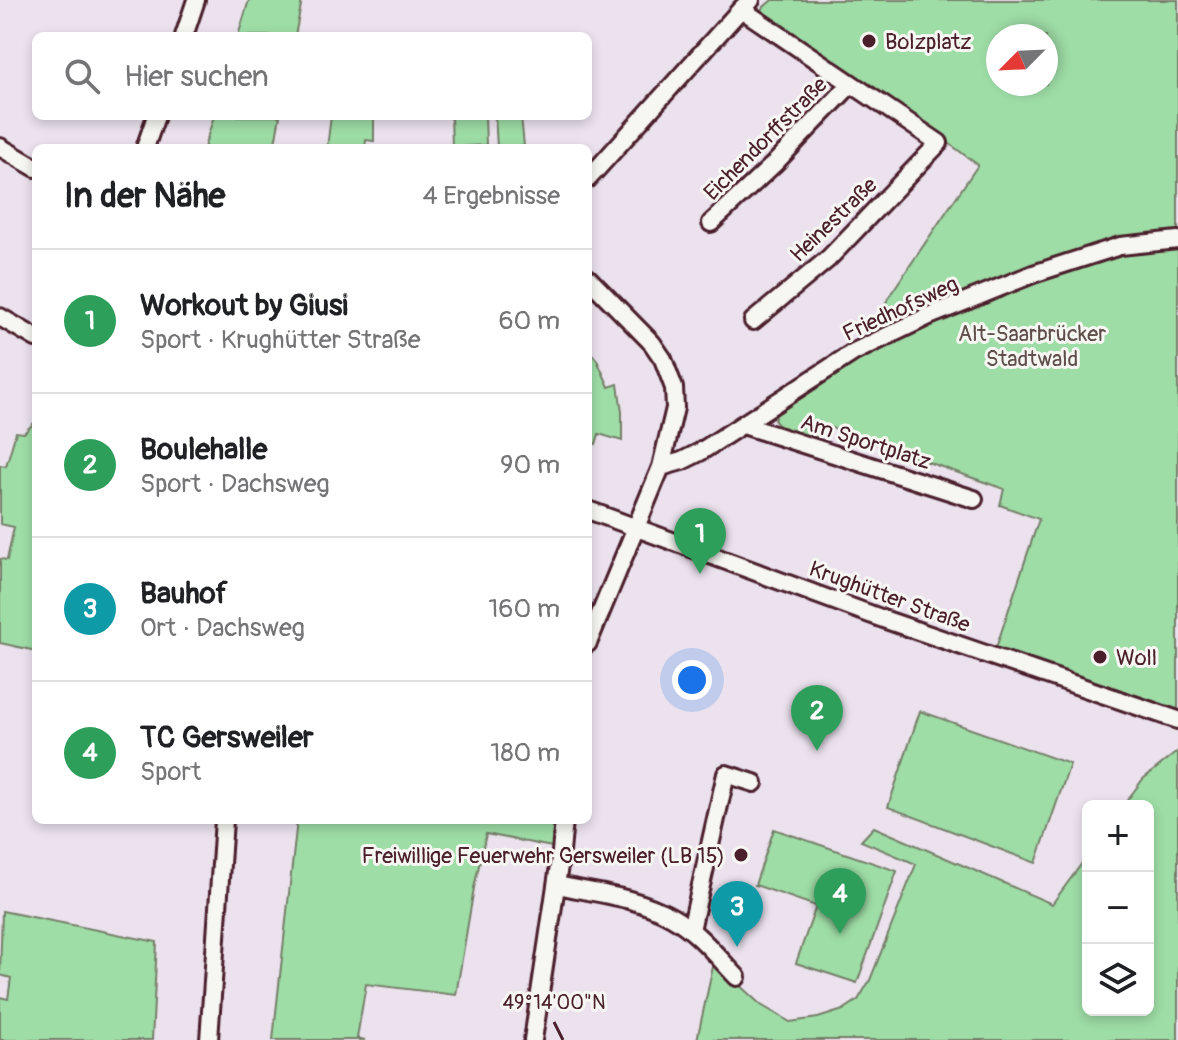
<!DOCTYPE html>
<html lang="de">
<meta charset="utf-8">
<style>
:root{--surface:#fff;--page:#f6f6f6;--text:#202124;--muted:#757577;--line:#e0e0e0;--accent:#7c3aed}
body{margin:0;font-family:Pangolin,sans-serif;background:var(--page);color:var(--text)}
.controls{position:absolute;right:24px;bottom:24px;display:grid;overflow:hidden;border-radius:12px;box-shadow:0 4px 12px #0003}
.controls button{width:72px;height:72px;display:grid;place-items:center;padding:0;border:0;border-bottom:2px solid var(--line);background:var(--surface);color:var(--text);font:40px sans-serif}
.compass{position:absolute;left:986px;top:24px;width:72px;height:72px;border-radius:50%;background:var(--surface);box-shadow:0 4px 12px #0003;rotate:246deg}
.you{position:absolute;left:692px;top:680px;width:28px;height:28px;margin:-20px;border:6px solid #fff;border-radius:50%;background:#1a73e8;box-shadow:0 0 0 12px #1a73e833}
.badge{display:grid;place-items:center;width:52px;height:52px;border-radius:50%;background:var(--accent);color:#fff;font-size:26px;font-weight:700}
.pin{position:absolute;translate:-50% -66px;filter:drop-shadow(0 2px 4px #0008)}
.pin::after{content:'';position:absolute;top:42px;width:28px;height:24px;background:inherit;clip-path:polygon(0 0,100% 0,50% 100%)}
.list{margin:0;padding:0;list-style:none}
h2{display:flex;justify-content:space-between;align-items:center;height:104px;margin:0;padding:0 32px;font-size:34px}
h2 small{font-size:26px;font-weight:400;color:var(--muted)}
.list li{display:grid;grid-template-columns:52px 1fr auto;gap:24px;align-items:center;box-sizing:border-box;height:144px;padding:0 32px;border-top:2px solid var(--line)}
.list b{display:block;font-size:30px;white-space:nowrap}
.list p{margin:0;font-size:26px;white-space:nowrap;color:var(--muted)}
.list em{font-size:26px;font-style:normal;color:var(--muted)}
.icon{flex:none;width:44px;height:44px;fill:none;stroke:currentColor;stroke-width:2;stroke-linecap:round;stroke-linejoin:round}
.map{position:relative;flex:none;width:1178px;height:1040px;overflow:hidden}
.search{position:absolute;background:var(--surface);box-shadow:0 4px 12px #0003;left:32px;top:32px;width:560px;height:88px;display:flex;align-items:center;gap:20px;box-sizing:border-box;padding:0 28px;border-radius:12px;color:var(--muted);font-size:30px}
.panel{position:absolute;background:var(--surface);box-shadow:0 4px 12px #0003;left:32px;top:144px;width:560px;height:680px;border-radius:12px}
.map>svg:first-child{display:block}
.green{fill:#9edda6;stroke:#747e68;stroke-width:2;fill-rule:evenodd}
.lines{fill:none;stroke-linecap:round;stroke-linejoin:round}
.minor-casing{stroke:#4a1f2b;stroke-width:22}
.minor{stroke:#f6f6f2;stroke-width:16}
.ticks{fill:none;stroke:#4a1f2b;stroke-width:3}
.poi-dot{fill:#4a1f2b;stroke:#f6f6f2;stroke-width:3}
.labels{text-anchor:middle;stroke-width:6;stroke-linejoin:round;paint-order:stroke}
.poi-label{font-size:22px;fill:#4a1f2b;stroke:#f6f6f2;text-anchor:start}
.street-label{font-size:22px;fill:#4a1f2b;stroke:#f6f6f2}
.park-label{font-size:22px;fill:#5f4e4a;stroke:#f6f6f2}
.ticks-label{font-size:20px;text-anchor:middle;fill:#4a1f2b;stroke:#f6f6f2;stroke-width:6;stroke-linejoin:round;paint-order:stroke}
</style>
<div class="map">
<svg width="1178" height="1040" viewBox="0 0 1178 1040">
<rect width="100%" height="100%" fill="#ebe2ee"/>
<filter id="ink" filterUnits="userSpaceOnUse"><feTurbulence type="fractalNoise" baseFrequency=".0125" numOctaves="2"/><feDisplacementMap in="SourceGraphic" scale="16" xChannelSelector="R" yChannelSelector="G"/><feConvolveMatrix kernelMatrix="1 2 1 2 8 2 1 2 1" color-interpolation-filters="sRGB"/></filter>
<g filter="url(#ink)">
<path class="green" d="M249,0H302L295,36H238Z
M772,0H1178V721L994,654L1039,519L1000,505L1004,489L826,426L815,438L779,426L774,420L777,413L856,359L890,295L978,165L884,95L758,12ZM998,36H1046V84H998Z
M214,116H280L275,143L295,148H204Z
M331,116H374V141L366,140L365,148H327Z
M451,116H485L486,145L452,147Z
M495,116H521L524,146L497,147Z
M588,349L597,360L609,387L618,384L622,412V441L599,434L596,444L588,442Z
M36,421V651L0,643V559L7,560L14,527L0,524V465L6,466L16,432L24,433Z
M920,711L1070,764L1036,863L888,807Z
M1178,751V1040H697L714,962L761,1005L790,1022L818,1018L843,1010L858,1000L870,980L916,864L861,841L874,827L1052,904L1088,855V1010H1148V806H1123L1143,779Z
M297,820H554L552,847L486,834L474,888L456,995L366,984L357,1038L365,1040H273Z
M774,829L897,871L857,983L796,963L816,906L755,885Z
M2,911L157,942L152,1040H0V997L8,999L11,978L0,975Z"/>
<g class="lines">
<g class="minor-casing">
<path id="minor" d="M741,9L939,143L828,259L753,321
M184,36L196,0
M0,147L36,168
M145,148L156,116
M588,179L741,9L751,0
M711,223L774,164L851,84
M588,278L652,343L663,359L674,388L675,408L661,467L588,643
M0,317L36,338
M743,425L974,499
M661,467L682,461L700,452L854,352L929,316L1033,274L1120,246L1178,240
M588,510L886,620L1178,720
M557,885C595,893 637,897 672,917C697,931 717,956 737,977
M691,930L726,774L754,783
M209,1040L224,820
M533,1040L561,852L564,820"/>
</g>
<use href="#minor" class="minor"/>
</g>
</g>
<path class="ticks" d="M554,1022L563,1040"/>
<g class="poi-dot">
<circle cx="869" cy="41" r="8"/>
<circle cx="1100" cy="657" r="8"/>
<circle cx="741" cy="855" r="8"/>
</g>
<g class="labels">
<g class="poi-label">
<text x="885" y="49">Bolzplatz</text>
<text x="1116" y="665">Woll</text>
<text x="725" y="863" text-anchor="end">Freiwillige Feuerwehr Gersweiler (LB 15)</text>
</g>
<g class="street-label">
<text transform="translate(765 138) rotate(-45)" y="8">Eichendorffstraße</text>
<text transform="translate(833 219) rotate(-44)" y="8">Heinestraße</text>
<text transform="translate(900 308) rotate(-25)" y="8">Friedhofsweg</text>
<text transform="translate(866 441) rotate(18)" y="8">Am Sportplatz</text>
<text transform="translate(890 596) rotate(20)" y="8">Krughütter Straße</text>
</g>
<g class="park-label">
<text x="1032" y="341">Alt-Saarbrücker<tspan x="1032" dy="25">Stadtwald</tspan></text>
</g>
</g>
<g class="ticks-label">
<text x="554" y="1009">49°14'00"N</text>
</g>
</svg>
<div class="controls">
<button>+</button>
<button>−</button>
<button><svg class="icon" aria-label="layers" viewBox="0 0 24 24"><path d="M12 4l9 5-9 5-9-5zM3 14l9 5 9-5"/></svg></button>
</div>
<svg class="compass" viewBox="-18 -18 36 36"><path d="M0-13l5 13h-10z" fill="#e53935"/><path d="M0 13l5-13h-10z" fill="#757577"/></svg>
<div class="you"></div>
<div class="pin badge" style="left:700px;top:574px;background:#2e9e5b">1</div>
<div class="pin badge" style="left:817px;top:751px;background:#2e9e5b">2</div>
<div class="pin badge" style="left:737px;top:947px;background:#0f9aa8">3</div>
<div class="pin badge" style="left:840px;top:934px;background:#2e9e5b">4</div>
<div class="search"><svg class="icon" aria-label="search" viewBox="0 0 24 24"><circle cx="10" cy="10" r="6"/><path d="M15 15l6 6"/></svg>Hier suchen</div>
<section class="panel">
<h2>In der Nähe<small>4 Ergebnisse</small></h2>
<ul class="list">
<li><span class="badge" style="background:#2e9e5b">1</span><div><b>Workout by Giusi</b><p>Sport · Krughütter Straße</p></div><em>60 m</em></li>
<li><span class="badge" style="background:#2e9e5b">2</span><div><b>Boulehalle</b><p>Sport · Dachsweg</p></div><em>90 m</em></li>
<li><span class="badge" style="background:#0f9aa8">3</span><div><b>Bauhof</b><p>Ort · Dachsweg</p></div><em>160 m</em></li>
<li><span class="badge" style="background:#2e9e5b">4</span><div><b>TC Gersweiler</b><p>Sport</p></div><em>180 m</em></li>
</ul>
</section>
</div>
